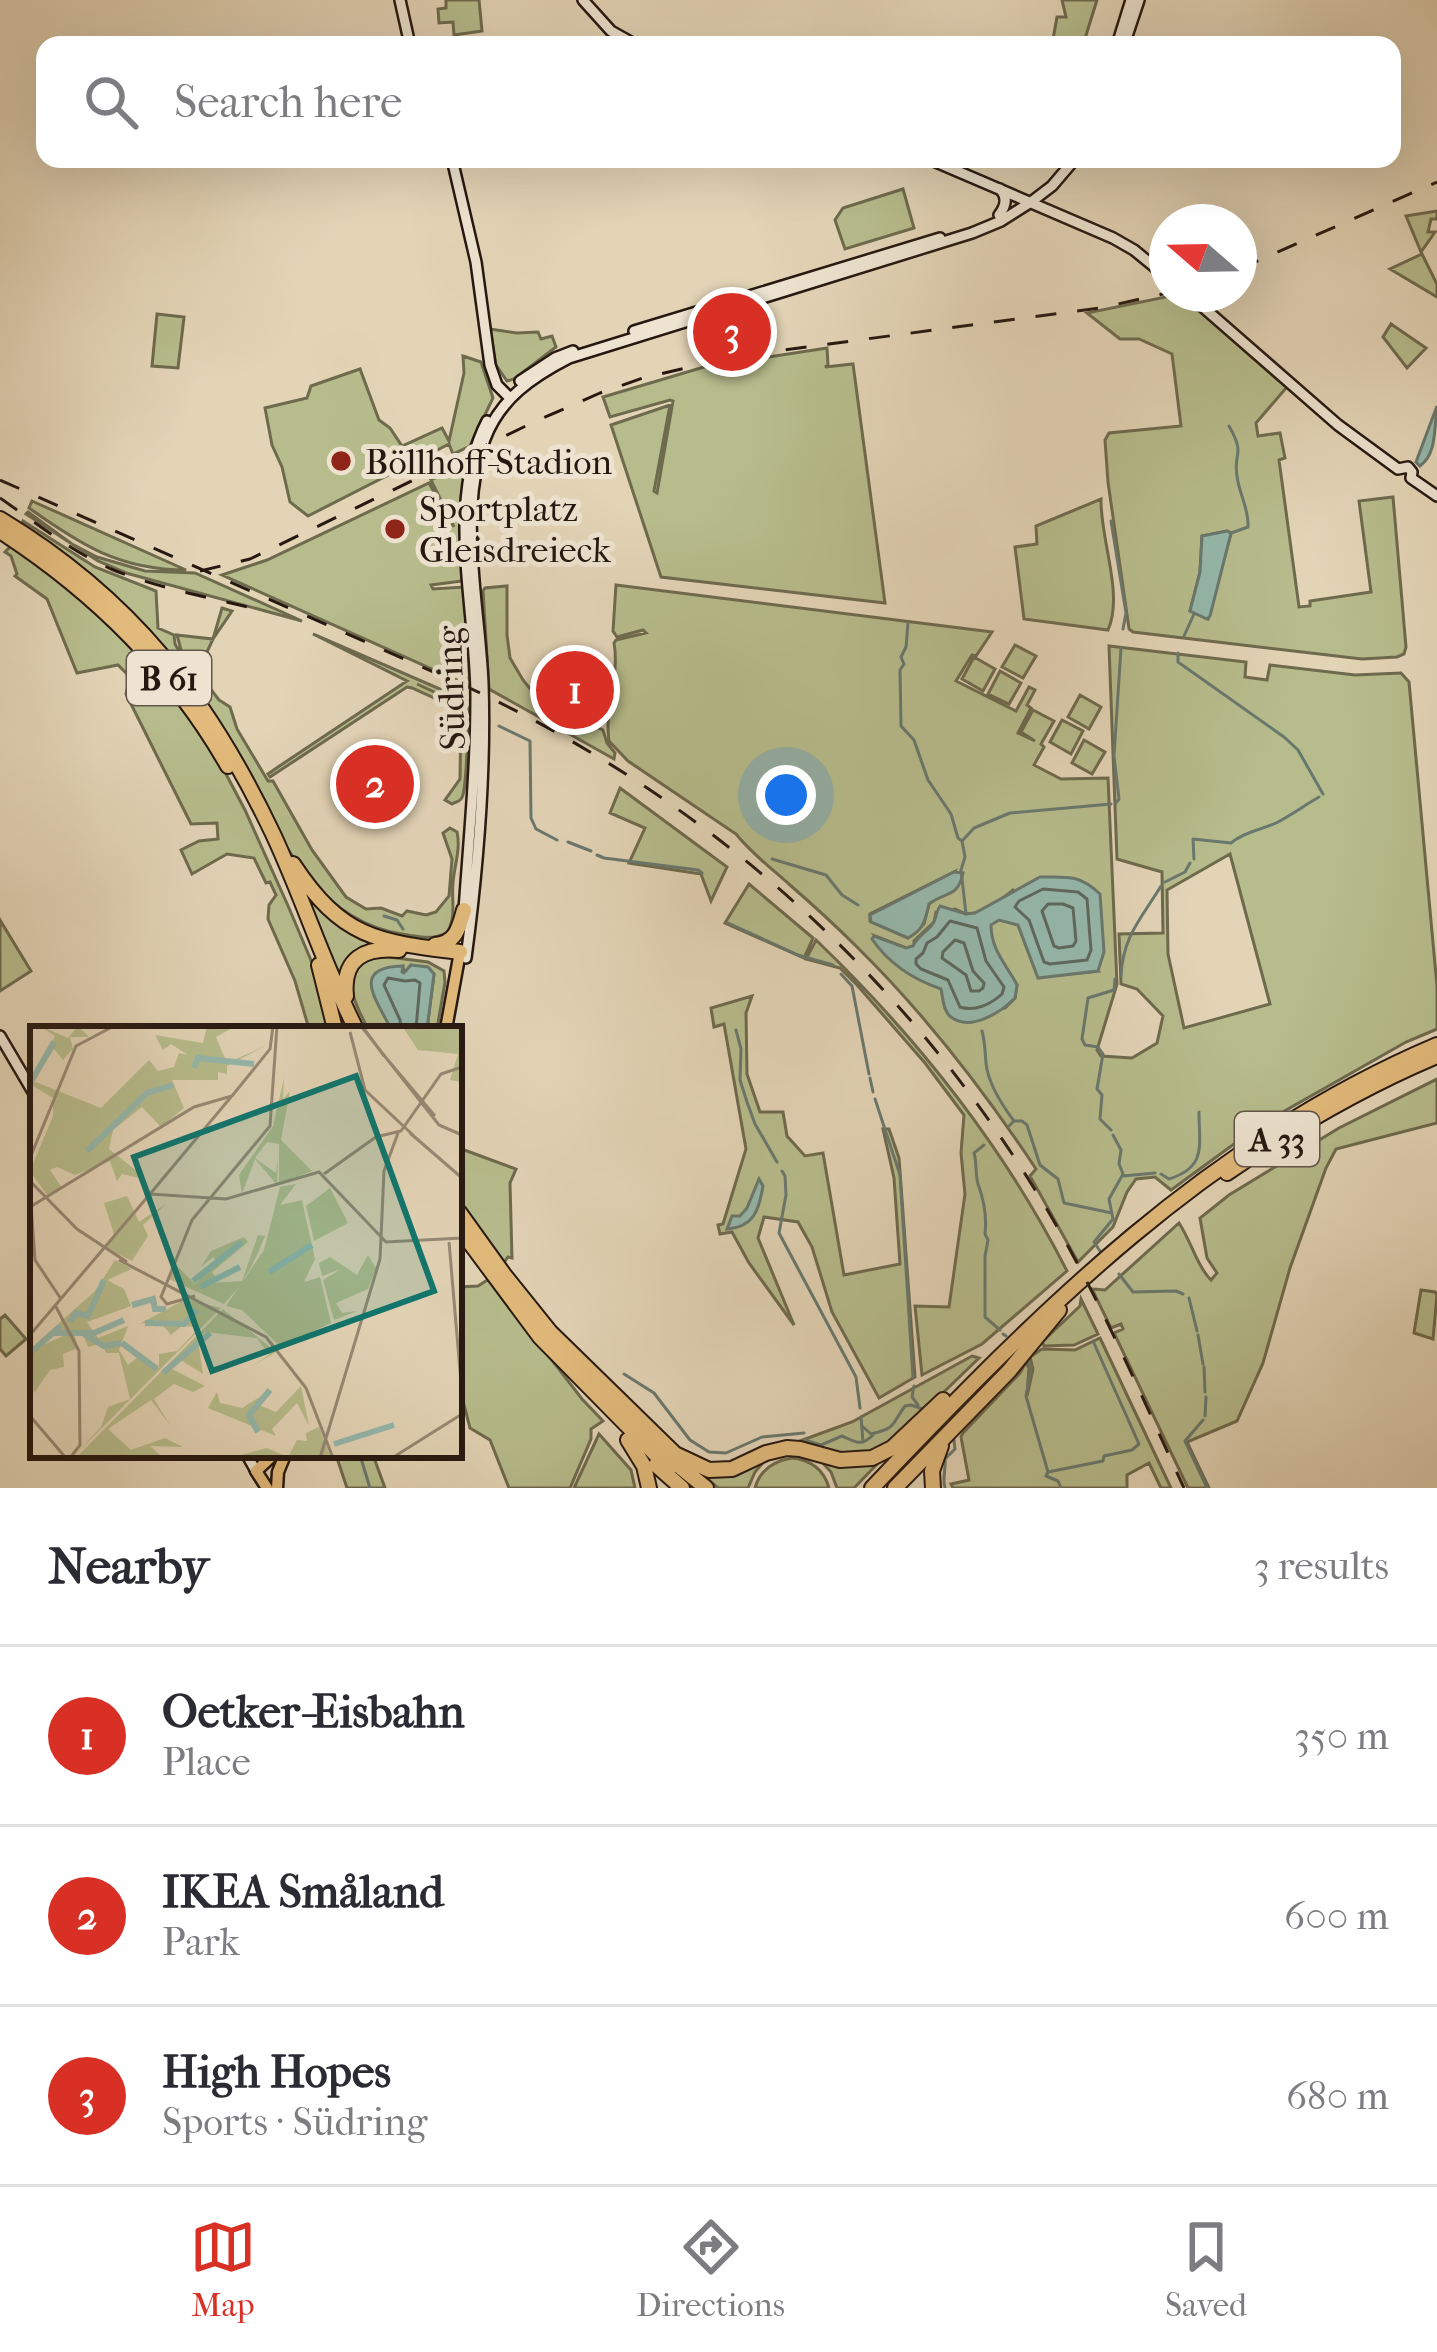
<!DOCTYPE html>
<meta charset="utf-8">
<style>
:root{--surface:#fff;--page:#f2f2f3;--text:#2b2b33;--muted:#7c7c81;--line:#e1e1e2;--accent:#d93025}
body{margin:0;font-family:"IM FELL French Canon",serif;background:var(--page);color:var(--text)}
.compass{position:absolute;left:1149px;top:204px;width:108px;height:108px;border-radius:50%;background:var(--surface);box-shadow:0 12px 48px #0002;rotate:290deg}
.you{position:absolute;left:786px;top:795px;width:42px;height:42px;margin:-30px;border:9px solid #fff;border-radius:50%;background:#1a73e8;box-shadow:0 0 0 18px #1a73e833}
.badge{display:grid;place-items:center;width:78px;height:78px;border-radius:50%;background:var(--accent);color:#fff;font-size:39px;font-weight:700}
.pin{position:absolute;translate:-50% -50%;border:6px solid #fff;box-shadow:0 3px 12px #0006}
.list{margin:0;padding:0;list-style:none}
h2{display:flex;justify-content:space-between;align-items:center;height:156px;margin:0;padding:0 48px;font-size:51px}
h2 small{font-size:39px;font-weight:400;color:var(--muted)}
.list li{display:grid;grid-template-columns:78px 1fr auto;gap:36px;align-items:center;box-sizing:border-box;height:180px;padding:0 48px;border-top:3px solid var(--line)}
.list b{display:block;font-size:45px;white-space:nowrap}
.list p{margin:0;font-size:39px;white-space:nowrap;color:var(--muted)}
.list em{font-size:39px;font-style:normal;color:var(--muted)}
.icon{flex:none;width:66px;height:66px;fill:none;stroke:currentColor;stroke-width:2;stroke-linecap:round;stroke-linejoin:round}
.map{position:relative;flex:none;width:1437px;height:1488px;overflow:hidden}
.search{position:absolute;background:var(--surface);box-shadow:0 12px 48px #0002;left:36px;right:36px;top:36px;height:132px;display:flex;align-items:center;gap:30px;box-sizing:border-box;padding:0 42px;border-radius:24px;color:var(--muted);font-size:45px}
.sheet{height:696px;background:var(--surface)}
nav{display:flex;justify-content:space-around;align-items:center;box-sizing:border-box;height:168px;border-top:3px solid var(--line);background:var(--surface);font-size:33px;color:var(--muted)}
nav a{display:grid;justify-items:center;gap:6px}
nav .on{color:var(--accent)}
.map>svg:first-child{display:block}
.green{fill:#b7bc8c;stroke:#6e6a4e;stroke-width:3;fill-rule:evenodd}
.water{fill:#95b8ac;stroke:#69786e;stroke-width:3}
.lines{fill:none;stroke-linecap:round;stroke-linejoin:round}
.shore{stroke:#5e685e;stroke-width:3}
.stream{stroke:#69786e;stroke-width:3}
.secondary-casing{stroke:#261811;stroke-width:14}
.primary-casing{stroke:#261811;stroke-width:15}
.highway-casing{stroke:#261811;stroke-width:18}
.secondary{stroke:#ede3d0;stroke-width:9}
.primary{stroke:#e2ba7b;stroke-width:10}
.highway{stroke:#e2ba7b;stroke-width:14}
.rail{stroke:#261811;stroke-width:3;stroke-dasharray:21 21;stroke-linecap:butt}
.poi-dot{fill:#8f2418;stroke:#ede3d0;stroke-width:4.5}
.labels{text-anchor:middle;stroke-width:10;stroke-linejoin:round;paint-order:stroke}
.shield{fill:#ede3d0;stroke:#62554a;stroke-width:3}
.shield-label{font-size:33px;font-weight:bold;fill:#261811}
.poi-label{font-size:36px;fill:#261811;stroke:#ede3d0;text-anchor:start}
.street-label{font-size:36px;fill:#261811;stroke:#ede3d0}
.inset-river{fill:none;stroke:#95b8ac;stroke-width:6}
.inset-road{fill:none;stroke:#978974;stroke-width:3}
.view{fill:#0f766e;fill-opacity:0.15;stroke:#0f766e;stroke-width:6}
.inset-edge{fill:none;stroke:#261811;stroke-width:6}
</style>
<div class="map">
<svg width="1437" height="1488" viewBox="0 0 1437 1488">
<rect width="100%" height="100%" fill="#e3d4b6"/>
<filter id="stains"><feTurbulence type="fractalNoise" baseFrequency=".00167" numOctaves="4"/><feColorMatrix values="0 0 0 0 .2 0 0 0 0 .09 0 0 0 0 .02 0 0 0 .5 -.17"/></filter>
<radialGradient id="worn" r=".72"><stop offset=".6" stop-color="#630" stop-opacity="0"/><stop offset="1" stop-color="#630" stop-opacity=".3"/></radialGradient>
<path class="green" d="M446,0H479L482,31L454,35L453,22L439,23L438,9L446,8Z
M1062,0H1097L1083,45H1052L1057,17H1066Z
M903,189L914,228L845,249L835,220L843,208Z
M1437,211V219H1431L1428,232H1435L1421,252L1406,216Z
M1422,254L1437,284V297L1390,269Z
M1180,294L1287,387L1256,423L1258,436L1280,433L1285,458L1279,460L1299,607L1310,606V601L1371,592L1359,501L1393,497L1406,647L1404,654L1397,657L1362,659L1133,632L1129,629L1108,482L1105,440L1109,433L1181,426L1172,354L1139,339H1120L1087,313ZM1227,531L1231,533L1208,619L1190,611L1200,572L1202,536Z
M157,314L184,317L178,368L152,366Z
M1391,324L1426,348L1407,368L1383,337Z
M490,329L517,333L538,332L541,339L552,336L556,347L514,379L507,381L496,365Z
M827,348L828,365L825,367L853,364L885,603L661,577L611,425L670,405L654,491L657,493L673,401L670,400L610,417L603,397L704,367Z
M463,356L481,362L493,398L470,446L453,454L449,444L308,516L290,502L282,467L272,445L265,408L307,398L311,386L360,369L379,420L390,428L402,446L442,428L449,441L464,373Z
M466,463L460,518L462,581L431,585L433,589L464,587L470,686L222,575L267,560L429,483L454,527L431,480Z
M1101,499C1100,539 1124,594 1108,630L1024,619L1015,547L1037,544L1036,526Z
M32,501L186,570C120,570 81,545 29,508Z
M28,512L72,544L97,557L145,571L195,573L302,621L126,573L98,561L26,514Z
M23,521L95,567L156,591L158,628L174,635L175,644L182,656L196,670L219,700L230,707L237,729L268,781H273L312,850L346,897L366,909L381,908L402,916L407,911L426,915L436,912L449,896L452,859L443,833L450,828L457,832C461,849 454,867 453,883C451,900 457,915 447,933C432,940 418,937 402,934C284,916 257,763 191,682C178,665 164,648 149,633C110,594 63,561 21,526Z
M11,546L87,601L168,686L217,757L245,810L289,908L318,977L332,1029H309L295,981L268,919L269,905L276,895L270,882L266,883L254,858L227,854L192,874L181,850L199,841L218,839L217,823L191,824L126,694L130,677L118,665L77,673L47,599L15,576L17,574L11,556L5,552Z
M616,585L992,632L976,656L972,655L956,681L1016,711L1029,687L1035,690L1027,705L1031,708L1018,733L1035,741L1021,732L1033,710L1054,721L1041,744L1044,747L1034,765L1061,779L1108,778L1117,984L1097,1050L1101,1056L1132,1058L1157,1043L1163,1016L1137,989L1121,984L1119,934L1163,933L1162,872L1117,859L1109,646L1246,662L1245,677L1267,680L1270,665L1355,675L1401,673L1409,682L1437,986V1029L1406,1042L1260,1125L1171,1190L1155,1177L1136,1179L1127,1192L1113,1227L1078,1262L1030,1176L1036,1169C983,1089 925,1014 857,947C835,925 813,905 790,885C771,868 752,854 736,834L628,761L609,741C604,707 620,676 614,643L616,640L646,633L643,630L617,637L613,631ZM1230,854L1270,1004L1184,1028L1168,954L1167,890ZM954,872L938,897L929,904L924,924L908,938L870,921V914ZM1013,890L1098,971L1038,977L1018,925L1000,919L990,925C991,950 1005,964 1017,985L1015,998L1005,1008H945L941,988C909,978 894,963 875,936L906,948L914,946V941L934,922L936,912L955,909L966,914L975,913L997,903Z
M507,586V635L510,658L523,680L540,701L603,730L607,743L615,753L614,759L489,689L483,591L485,588Z
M222,608L232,611L213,639L199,669L181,650L177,635L213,639Z
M313,634L470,702L471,709L417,684L464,706L470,714C466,730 468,792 461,799C459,802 455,802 452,804L445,800L460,779L461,714L454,707L412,688L407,687L270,777L268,774L278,767L407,681Z
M1015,645L1036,656L1023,678L1002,667Z
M974,657L995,669L983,691L962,679Z
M1000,671L1021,683L1009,704L988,694Z
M1080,695L1101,707L1089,729L1068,717Z
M1062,720L1083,731L1071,754L1050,742Z
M1084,740L1105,752L1092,774L1072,763Z
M620,788L727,867L711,901L701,874L629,863L645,828L610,813Z
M749,884L813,938L804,958L725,923Z
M303,891L323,912L387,944L370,946L342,985Z
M0,920L31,971L0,991Z
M816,940C916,1036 1004,1147 1067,1271L982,1344L922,1375L915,1306L949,1307L965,1194L961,1153L964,1115L925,1063L857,985L840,968L806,959Z
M381,956L428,962L444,971L445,982L437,1029H427L434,974L411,965L404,973L403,967L374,995L391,1029H368C353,1000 335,965 381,956Z
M752,996L746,1013L747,1074L760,1112H783L787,1136L805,1156L823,1153L844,1275L900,1264L894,1178L883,1129H889L899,1158L915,1377L879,1398L832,1312L812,1247L798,1222L764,1217L758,1238L794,1325L749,1263L732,1232L720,1234L718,1225L723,1224L746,1149L724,1024L714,1027L711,1008Z
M1437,1079V1123L1336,1149L1326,1168L1290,1268L1263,1363L1237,1421L1187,1442L1209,1488H1188L1114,1333L1123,1329L1121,1324L1111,1328L1092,1289L1105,1290L1179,1223C1191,1241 1197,1266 1211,1280L1217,1273L1207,1258L1200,1218L1229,1195L1339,1128Z
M459,1148L516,1169L510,1183L512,1258L508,1257L503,1264L459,1202Z
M489,1279L582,1399L603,1421L591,1429V1439L570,1488H509L490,1440L470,1428L459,1385V1287L478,1286Z
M1421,1290L1435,1292L1437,1295L1433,1339L1414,1333Z
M1081,1299L1098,1334L1074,1345L1044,1346L1042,1342L1080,1306Z
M5,1315L26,1339L6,1356L0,1349V1319Z
M1100,1338L1171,1488H1161L1149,1463L1127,1475V1488H953L951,1484L969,1480L961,1437L963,1433L1020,1373L1026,1362L1029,1368L1027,1396L1033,1369L1030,1357L1042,1349L1075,1350Z
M972,1356L979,1358L894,1440L862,1456L842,1454L800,1441L852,1422Z
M599,1434L631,1470L635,1488H574Z
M336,1455H373L385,1488H347Z
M884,1457L854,1488H837L831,1472L821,1461Z
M767,1458L755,1472L748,1488H718L698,1471Z
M792,1458C811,1460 824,1470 829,1488H755C760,1470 774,1461 792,1458Z"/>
<path class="water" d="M1437,406C1434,428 1437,454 1420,466L1416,462Z
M1227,531L1231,533L1210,616L1207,619L1190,611L1200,572L1202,536Z
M954,872L963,873C958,898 946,891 929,904C925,921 924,929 908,938L871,922L870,915Z
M1040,877C1067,877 1079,874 1100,894L1104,952L1098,971L1038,978L1018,925L999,920L991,925C991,950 1006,964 1017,985L1015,998C1001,1012 971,1032 951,1017C943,1011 943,997 941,989C912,979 889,964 872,939L874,936L906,948L913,946C917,937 926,932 931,926C937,920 935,913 940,906L966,914L975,913Z
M411,965L428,967L434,974L427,1029H391C376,999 350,967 403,966L402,972L404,973Z
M759,1179L763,1186C759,1210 754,1227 727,1229L732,1216H740L747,1208Z"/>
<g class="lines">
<path class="shore" d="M1043,889L1078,892L1087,899L1091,950L1087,960L1050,964L1044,962L1029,920L1015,907L1019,901Z
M1048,904H1063L1073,908L1076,941L1073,946L1059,948L1054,946L1042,911Z
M950,921L977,928L986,961L1004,987L1002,994C991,1004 975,1012 960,1007L948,980L921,969L916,964V959L923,953L927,943L937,937Z
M955,940L964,943L973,971L984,983L983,988L979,991H971L966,975L942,958L943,952Z
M401,1029L400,1020L384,985L388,978L405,981L415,980L420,983L416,1029"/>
<path class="stream" d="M1229,426C1246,456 1233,451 1237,476C1239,494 1249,508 1248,527L1231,533
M1111,521L1126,613L1123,629
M908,623L906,647L901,657L904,664L900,670L901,726L914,740L928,780L951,814L958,838L962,841L965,857L961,870L966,914
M1184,636L1194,614
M1178,653V662L1284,737L1298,750L1323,794
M499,726L530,741L531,818L536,829L557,840
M1116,803L1119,799L1114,756L1121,648
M963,840L974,828L1010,813L1111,804
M568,842L591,851
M597,855L604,858L698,870L702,873
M772,859L826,875L842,895L858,905
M1194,859L1193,839L1231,843C1244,832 1261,830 1276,823C1290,816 1305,805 1319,797
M1165,882L1185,872L1190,863
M384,916L397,920L403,929
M728,923L798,955L833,965
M841,974L852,986L869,1074
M1121,976C1123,936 1141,919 1161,886
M736,1030L741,1049L740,1080L747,1102L755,1124L777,1162
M982,1031C985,1042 985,1051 986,1063C988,1083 1002,1105 1014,1121L1009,1126
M870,1078L873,1092
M875,1099L900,1175L913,1378
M1014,1121H1022L1027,1125L1040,1165L1058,1179L1064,1203L1112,1213
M1111,1130L1100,1119L1102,1095L1097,1089L1103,1054L1098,1047L1085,1045L1082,1039L1088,998L1114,990L1115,979
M984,1145L974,1153C977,1163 975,1173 978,1184C984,1200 987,1216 985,1234L988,1240L985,1256V1317L1000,1330
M782,1171L785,1176L786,1195L779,1233L856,1377L860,1408
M1161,1174L1169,1179C1207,1167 1199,1146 1199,1112
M1123,1176L1155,1173
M1100,1251L1094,1242L1113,1219L1109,1199L1123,1174L1119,1164L1121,1150L1113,1135
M1119,1274L1133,1292L1176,1291L1183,1294
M1189,1298L1197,1331
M1003,1334L1006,1336
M1198,1335L1203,1364
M1028,1359L1031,1368L1026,1396L1048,1472L1046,1476L1058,1481L1061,1488
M1204,1367L1205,1392
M624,1374L654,1393L690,1440L709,1452L726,1453L762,1437L804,1433
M914,1386L912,1397L918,1405
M1205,1416L1206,1397
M861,1417L863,1442
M1203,1420L1185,1441L1207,1488
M862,1426L871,1434C897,1428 891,1425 905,1406L911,1405L923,1409
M805,1440L821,1445L842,1436C856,1442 861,1447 873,1435
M360,1455L370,1488
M1048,1472L1103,1461L1104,1456L1132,1450L1139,1444L1093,1341
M945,1488C942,1478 946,1470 945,1459L955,1449L954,1440"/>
<g class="secondary-casing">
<path id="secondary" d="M400,0L410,45
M583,0L611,31L636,45
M1117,45L1131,0
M1124,45L1139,0
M452,159L476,262L490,365L497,385L510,398
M929,159L1113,238L1134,250L1167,277
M999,215C1006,206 1008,197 1000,189
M1188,294L1338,425L1398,469L1408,467L1412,472L1411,478L1437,496
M634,331L940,238
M520,381L555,358L573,351
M464,910C469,839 476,768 476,697C476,610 445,502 487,421
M466,958C478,868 486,775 483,684C480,606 457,513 485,439C500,399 532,377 569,358L972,233L1001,221L1031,202L1052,186L1075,159
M0,1036L33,1092
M247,1455L256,1471"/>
</g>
<g class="primary-casing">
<path id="primary" d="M446,1029L460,952
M267,1488L256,1471L273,1455
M277,1488L278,1472L285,1455"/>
</g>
<g class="highway-casing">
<path id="highway" d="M0,519C131,598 208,697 273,834C303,898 324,966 356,1029
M0,531C94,592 172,668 228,766
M293,864C342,938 376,942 460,952
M435,945C456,943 459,928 464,910
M319,965L335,1029
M346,996C342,958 365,947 399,950
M1227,1173C1293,1128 1363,1087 1437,1056
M459,1212L505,1276L554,1337
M459,1228L540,1337L669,1468
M548,1330L675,1454L709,1470L732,1469L766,1453L787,1448L800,1449L840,1460L872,1458L892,1448L943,1400
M628,1440L644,1466L649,1488
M668,1457L706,1488
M656,1465L682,1488
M872,1488C1040,1311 1208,1142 1437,1045
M895,1488L1009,1371L1059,1310
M933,1488L932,1471L941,1446"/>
</g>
<use href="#secondary" class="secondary"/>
<use href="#primary" class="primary"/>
<use href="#highway" class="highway"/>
<path class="rail" d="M1239,269L1437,182
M0,480L463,685C708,798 910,979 1048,1211C1100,1299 1141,1395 1184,1488
M0,498C36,523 71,551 111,569C157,588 208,597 256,609
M200,571L250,559L534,422L600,393L643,378L738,356L1100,308L1167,293"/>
</g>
<g class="poi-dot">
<circle cx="341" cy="461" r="12"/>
<circle cx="395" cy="529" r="12"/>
</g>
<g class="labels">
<g class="shield">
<rect x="127" y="651" width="84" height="54" rx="9"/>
<rect x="1235" y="1112" width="84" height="54" rx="9"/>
</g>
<g class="shield-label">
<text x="169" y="690">B 61</text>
<text x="1277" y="1151">A 33</text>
</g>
<g class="poi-label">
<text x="365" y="474">Böllhoff-Stadion</text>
<text x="419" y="521">Sportplatz<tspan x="419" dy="41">Gleisdreieck</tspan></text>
</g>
<g class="street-label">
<text transform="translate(450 688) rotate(-92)" y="13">Südring</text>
</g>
</g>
<g transform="translate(30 1026)">
<rect width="432" height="432" fill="#e3d4b6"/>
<path d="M10,0L38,12L48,0L59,11H40L43,23L33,34L24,23L3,55L71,82L119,34L128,45L144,41L149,27L158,29L141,18L133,24L125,9L173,17L177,0H206L186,11L197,37L237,19L197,40V48L188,46V54H142L154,82L131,101L112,81L83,104L79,123L108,146L109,152L92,148L87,155L80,135L45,149L27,141L20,144L32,162L17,169L0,145L23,90V72L0,58L25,10ZM372,0H431L432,56L420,54L428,28L388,24ZM254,52L253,73L260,65L251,114L282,145L249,158V118L237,116L225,132L246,147L248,131L247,159L225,133L212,168L209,149L243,100ZM266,158L250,179L272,174L285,233L274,256L290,251L301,297L251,321L212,284L196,280L234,224L250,161ZM300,162L318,197L284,215L276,180ZM97,170L109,196L137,177L113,199L118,210L102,235L76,222L84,208L74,177ZM228,209L235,210L227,229L220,243L209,261L194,278L139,253L146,239L165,258L187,236L183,231L171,241L181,225L214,211L218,216L182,246L187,253L206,244L181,257L212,255ZM338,229L346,242L338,263L306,277L312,287L327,285L304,294L293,254L311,243L292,250L289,237L300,231L327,249ZM85,234L102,243L77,254L94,263L101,280L57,296L68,312L98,300L89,324L98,339L108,331L129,342V328L147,325L170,301L152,300L141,309L128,294L109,298L156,273L191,282L42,432L71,401L78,381L100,373L89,327H76L72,317L58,321L53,308L45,310L48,322L33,328L34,341L20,344L4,367L0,325L33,310L31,301L22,311L10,314L65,265ZM193,283L246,326L221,341L239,329L227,312L175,306L168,314L173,348L149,333L140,342L175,360L163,366L144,358L124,373L140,399L121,374L78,403L101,424L135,412L153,421L120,420L133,432H46ZM271,360L279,400L267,377L242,403L246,410L178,382L187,366L190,377L212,382L241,364L229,379L246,386ZM289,401L301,432H200L237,422L258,431L267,414L277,415L276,407Z" fill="#b7bc8c"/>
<path class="inset-river" d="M164,42L168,32L224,38M2,54L24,16M57,125L117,67L143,59M239,246L282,219M163,255L212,216M170,261L210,241M102,279L123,273L125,283H136M40,296L46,287L58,290L74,254M115,297L154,298L167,284M23,307H64L94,294M54,308L74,320L91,317M92,317L127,343M0,327L31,300M133,347L180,307M228,406L219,389L240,364M304,418L364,399"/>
<path class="inset-road" d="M331,0L409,99L432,109M332,0L354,30M320,6L335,64L384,110M352,27L405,90M380,107L432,152M0,132L46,20L84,0M294,148L346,111L371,105L411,48L432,41M0,155L47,203L97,236M0,165L5,234L31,273M120,168L201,71M0,181L164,81L202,70L240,23L243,0M419,216L432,368M89,234L236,311L276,362L303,432M165,270L137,278L131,271L162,194L240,100L247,0M25,279L49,325L50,419L40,432M0,309L120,168L196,173L289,146L356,216L432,212M0,390L36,432M290,432L350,233L354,145L368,107M362,432L432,388"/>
<path class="view" d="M326,50L404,265L182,345L104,131Z"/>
<rect width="432" height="432" class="inset-edge"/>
</g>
<rect width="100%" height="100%" filter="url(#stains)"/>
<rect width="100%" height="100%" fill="url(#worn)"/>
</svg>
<svg class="compass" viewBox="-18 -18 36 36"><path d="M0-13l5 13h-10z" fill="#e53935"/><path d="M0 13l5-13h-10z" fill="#7c7c81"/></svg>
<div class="you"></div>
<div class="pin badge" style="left:575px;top:690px">1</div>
<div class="pin badge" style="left:375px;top:784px">2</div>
<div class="pin badge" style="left:732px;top:332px">3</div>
<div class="search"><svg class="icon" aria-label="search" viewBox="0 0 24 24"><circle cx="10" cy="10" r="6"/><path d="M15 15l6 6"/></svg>Search here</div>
</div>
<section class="sheet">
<h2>Nearby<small>3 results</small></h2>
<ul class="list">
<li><span class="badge">1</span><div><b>Oetker-Eisbahn</b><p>Place</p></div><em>350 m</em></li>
<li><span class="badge">2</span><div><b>IKEA Småland</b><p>Park</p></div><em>600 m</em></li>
<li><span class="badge">3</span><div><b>High Hopes</b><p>Sports · Südring</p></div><em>680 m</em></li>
</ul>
</section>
<nav>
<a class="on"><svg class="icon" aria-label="map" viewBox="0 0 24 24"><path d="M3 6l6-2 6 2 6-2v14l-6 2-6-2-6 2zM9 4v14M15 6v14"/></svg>Map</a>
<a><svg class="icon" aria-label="directions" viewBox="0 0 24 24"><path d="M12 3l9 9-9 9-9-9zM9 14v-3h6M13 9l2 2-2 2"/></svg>Directions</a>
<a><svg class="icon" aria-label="saved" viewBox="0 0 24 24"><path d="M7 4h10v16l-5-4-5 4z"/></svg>Saved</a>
</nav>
